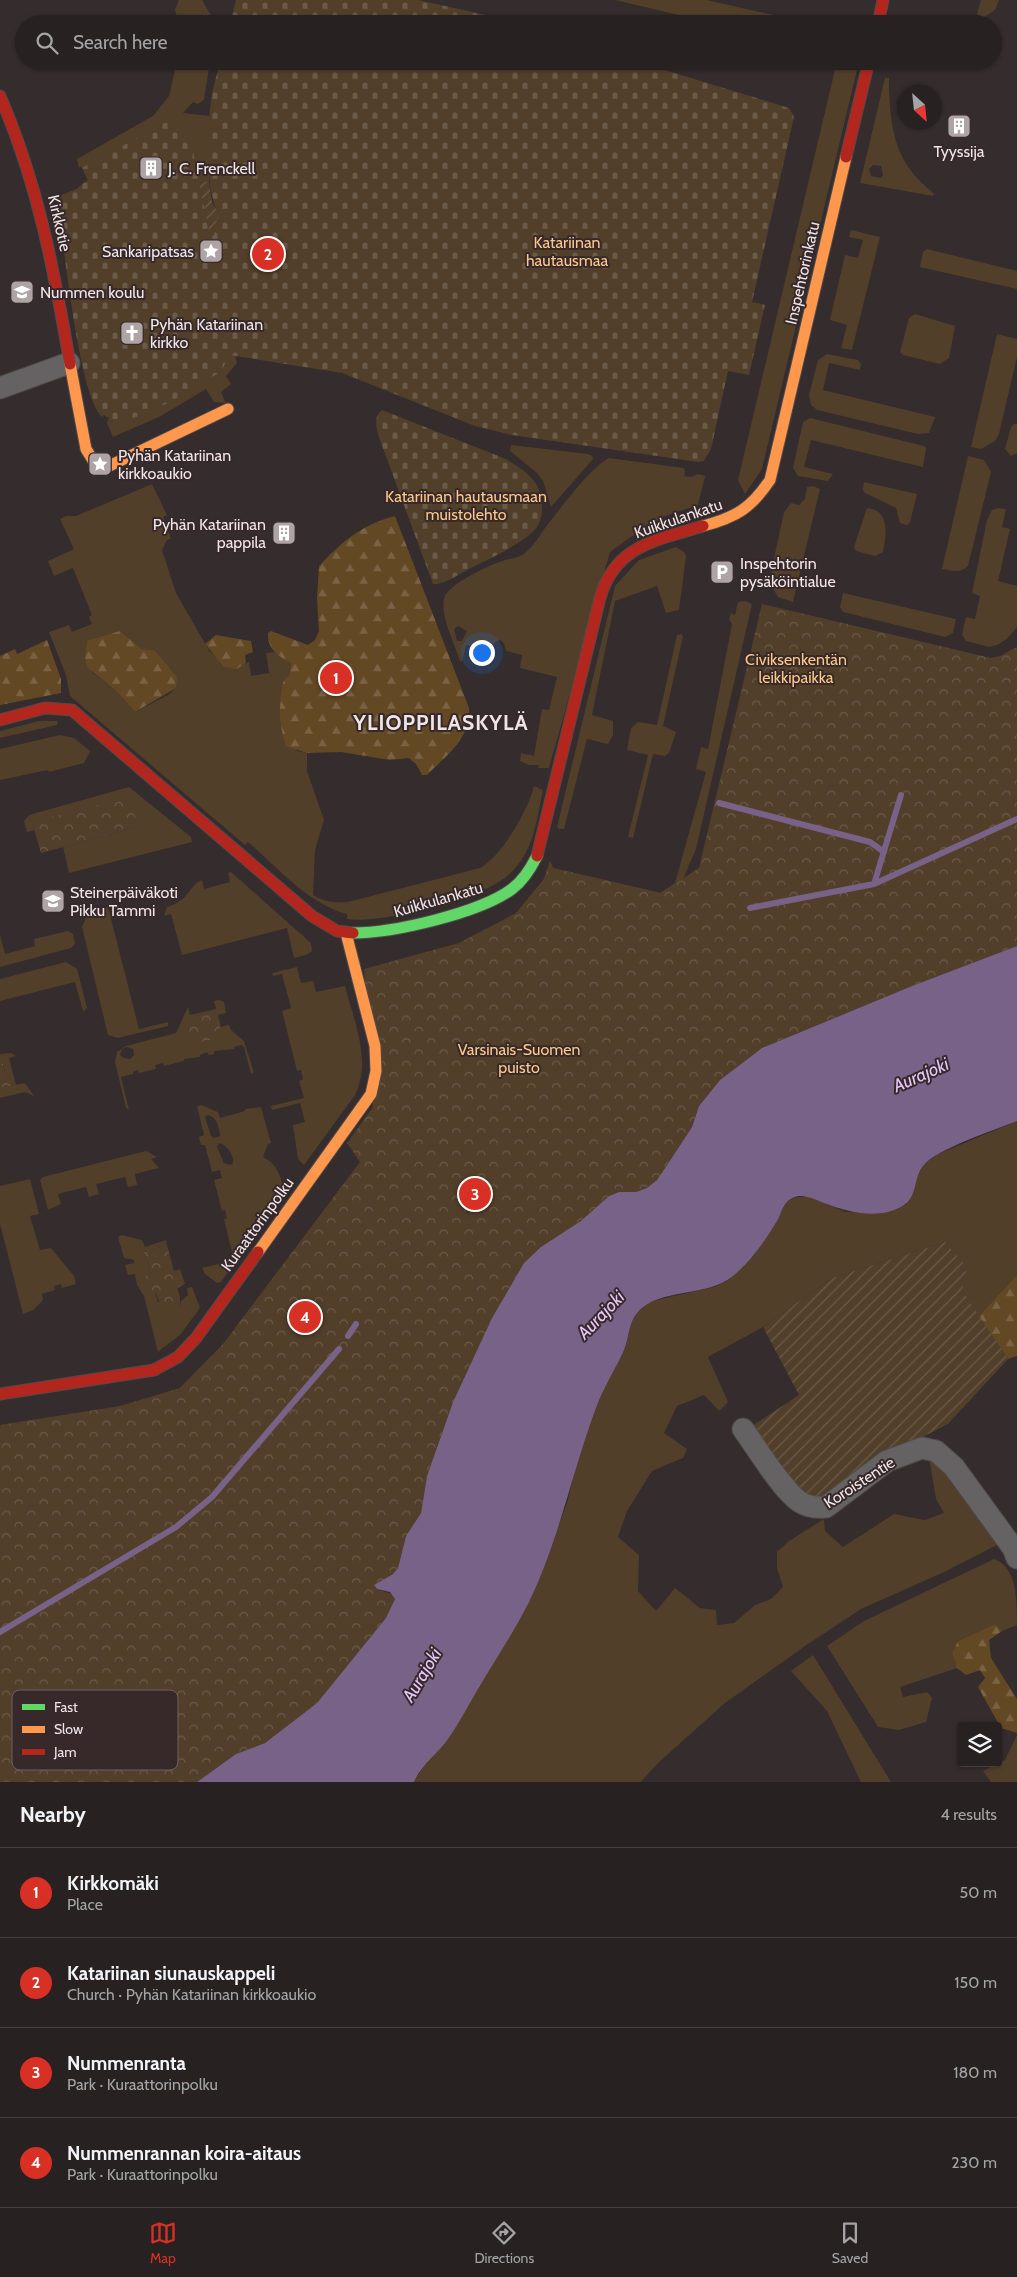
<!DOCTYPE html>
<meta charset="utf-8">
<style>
:root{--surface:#272122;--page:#2f292a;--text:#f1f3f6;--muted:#a4a3a5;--line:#433e40;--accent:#d93025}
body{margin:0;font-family:Cabin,sans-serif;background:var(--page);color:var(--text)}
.controls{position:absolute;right:15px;bottom:15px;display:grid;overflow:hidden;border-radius:5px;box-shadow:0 1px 4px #0004}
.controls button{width:45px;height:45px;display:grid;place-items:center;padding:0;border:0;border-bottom:1px solid var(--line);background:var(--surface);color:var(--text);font:25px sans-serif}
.compass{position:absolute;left:897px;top:85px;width:45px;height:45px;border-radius:50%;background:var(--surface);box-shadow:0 1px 4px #0004;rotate:153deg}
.you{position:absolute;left:481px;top:652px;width:18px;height:18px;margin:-12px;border:4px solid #fff;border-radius:50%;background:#1a73e8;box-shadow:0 0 0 8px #1a73e833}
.badge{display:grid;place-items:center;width:32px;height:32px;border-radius:50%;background:var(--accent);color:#fff;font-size:16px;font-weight:700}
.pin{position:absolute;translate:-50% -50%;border:2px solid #fff;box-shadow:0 1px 5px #0006}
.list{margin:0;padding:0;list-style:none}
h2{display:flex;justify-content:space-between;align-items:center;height:65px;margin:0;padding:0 20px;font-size:21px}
h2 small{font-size:16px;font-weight:400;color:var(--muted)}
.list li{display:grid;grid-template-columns:32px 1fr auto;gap:15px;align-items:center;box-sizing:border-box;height:90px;padding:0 20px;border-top:1px solid var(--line)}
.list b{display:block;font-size:19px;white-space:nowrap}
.list p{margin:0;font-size:16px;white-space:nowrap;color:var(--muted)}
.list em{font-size:16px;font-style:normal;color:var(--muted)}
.icon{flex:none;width:28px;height:28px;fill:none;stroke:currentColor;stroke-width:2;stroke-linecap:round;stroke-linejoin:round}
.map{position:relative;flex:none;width:1017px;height:1782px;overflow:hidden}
.search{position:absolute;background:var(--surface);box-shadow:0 1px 4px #0004;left:15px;right:15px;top:15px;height:55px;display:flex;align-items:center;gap:12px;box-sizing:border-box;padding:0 18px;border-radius:28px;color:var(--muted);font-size:19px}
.sheet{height:425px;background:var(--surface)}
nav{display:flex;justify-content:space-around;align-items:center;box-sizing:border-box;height:70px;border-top:1px solid var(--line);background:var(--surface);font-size:14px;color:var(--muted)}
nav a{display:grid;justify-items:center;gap:2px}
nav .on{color:var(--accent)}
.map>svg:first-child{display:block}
.grass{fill:#513f2a;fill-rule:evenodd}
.forest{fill:url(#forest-firs)}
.cemetery{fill:url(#cemetery-stones)}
.park{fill:url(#park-crowns)}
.garden{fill:url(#garden-furrows)}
.water{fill:#796287}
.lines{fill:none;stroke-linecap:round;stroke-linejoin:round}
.stream{stroke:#796287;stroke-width:6}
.street-casing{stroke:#514a4b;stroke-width:23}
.fast-casing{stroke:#514a4b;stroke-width:13}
.slow-casing{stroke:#514a4b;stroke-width:13}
.jam-casing{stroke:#514a4b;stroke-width:13}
.street{stroke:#656263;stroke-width:21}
.fast{stroke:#63d668;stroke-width:11}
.slow{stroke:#ff974d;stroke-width:11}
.jam{stroke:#b3261e;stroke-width:11}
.labels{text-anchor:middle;stroke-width:4;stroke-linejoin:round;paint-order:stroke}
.poi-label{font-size:16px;fill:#efe5e6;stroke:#37292a;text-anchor:start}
.street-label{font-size:16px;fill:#efe5e6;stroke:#37292a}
.park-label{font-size:16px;fill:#fbc888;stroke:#37292a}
.water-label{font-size:18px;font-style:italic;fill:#e6c6fc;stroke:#37292a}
.district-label{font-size:21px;font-weight:bold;letter-spacing:1px;fill:#efe5e6;stroke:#37292a}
.key{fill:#37292a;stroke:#6e6162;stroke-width:1}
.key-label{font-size:14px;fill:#efe5e6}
</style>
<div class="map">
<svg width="1017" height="1782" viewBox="0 0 1017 1782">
<defs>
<pattern id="forest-firs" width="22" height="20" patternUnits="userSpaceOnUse" patternTransform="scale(1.25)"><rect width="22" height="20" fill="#634824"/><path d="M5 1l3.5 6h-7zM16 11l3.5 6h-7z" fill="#7a6244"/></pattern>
<pattern id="cemetery-stones" width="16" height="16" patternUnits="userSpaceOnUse" patternTransform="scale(1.25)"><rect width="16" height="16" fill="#513f2a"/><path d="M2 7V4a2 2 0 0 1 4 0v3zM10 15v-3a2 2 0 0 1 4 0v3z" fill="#6a5b49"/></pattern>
<pattern id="park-crowns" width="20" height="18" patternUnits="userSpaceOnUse" patternTransform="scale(1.25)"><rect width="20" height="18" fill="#513f2a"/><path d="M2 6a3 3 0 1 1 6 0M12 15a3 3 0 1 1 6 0" fill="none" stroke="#6a5b49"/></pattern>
<pattern id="garden-furrows" width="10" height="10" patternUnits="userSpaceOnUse" patternTransform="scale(1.25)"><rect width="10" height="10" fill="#513f2a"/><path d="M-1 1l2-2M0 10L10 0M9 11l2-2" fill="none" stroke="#6a5b49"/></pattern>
</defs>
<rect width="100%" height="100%" fill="#342c2d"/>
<path class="grass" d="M179,0H202L216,24H179L175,10Z
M615,0H707L813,24H717Z
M981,0H999L995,10L983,18L977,14Z
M177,61H210L204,100L198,104L193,102L183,113L210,116L209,181L199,183L196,174L76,189L88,180L81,166L79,168L77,159L153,116L169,96Z
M837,61H859L762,469L745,494L738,480Z
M885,78H889C889,109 891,146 912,172C918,180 927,187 934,194L933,196L860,183ZM873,165L881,166L883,175L880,178L871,176L869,169Z
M851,230L880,237L852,350L841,348L847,325L830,320L845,255L858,258L863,240L849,237Z
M927,249L1017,271V289L920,267L923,252Z
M915,314L955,326L949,358L940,364L903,355L900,352L909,318Z
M997,334L1017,339V357L999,434L995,441L981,449L971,447Z
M190,352L235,355L237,363L226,376L231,384L221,392L226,403L214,402L206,389L159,417L113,437L107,423L108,420L112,422Z
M827,354L858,360L861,364L860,370L829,363L823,390L935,417L929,433L918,434L817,410L811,405L809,395L818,360Z
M810,418L924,446L926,448L923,467L811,440L804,467L833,474L828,481L798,476L793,468L803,422Z
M1014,424H1017V453L1011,456L1005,449L1011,427Z
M511,445L588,454L592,456L593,459L551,507L543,481L537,473L510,451Z
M968,456L984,460L991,472L968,566C961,574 952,570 942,569Z
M609,458L684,468L685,472L684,476L691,477L698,474L705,476L698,505L659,518L661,526L632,536L610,552L549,768H538L539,765H529L520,761L521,753L534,756L542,709L549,710L557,677L520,668L522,655L506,651L504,643L500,640L495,642L491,649L466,645L462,662L460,661C455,644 438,612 445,596C450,584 489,565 502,561C511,558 518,559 526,552C534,546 539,536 545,528C559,510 590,468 609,458ZM458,626L467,631L462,641H457L454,629Z
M864,482L917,494L910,522L907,525L900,523L896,508L865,493L863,490Z
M152,484L167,515L163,517L171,539L167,540L162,550L176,593L210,652L237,668L249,662L251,676L269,673L266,653L274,652L291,663L289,676L297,751L307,753V771L324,820L315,850L313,895C325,902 334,903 348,902L480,868C502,856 528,810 534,786L543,790C538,813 535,840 522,859C516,868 507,878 497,883C468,901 380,924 347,919V914C308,904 277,867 248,842L245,845L70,696L66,675L49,632L69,625L72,632L92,624L89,617L92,615L73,568L54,576L48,561L74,549L60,519L66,516H76ZM120,631L142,649L154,650L176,688L168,695L135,712L116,691L92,672L85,659L88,647Z
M813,486L820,489L793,602L778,597L772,587L770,577L784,512L791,503L799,505L805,499L807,487Z
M867,508C891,510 886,536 883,552L875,556L856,551L854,547Z
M998,508L1006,509L1002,527L1010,529L998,581L1017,586V627L1007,639L997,645L989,647L966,641L962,635L966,617L975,619L980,596L972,593L987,520L992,510Z
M676,547L684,552L686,556L679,610L666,613L657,586L615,601L592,715L613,721V735L608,744L587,739L564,829H559L557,827L615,586L639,560Z
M843,593L956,619L953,633L945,637L843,612L840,607Z
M745,601L752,604L696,849L683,879L660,895L516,913L544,879L550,861L553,868L660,893L675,883L706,772L696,769L701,747L708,749L732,624L729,620L731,613L735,615L738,602Z
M681,634L683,636L663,726L676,732L669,753L665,756L653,754L633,838L628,837L648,755L627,750L631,728L638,722L657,725L677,635Z
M39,721H58L57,725L0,738V731Z
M60,735L74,738L90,751L84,763L49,772L48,770L0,780V749Z
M129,787L191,837L192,842L69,873L63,847L138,827L33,822L34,830L27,832L24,821L29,815Z
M231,872L311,943L312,951L306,955L294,958L287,928L182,955L171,914L164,916L167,907C189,901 190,884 202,880L204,889L230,882L228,873Z
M108,907L139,1029L168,1022V1026L118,1038L108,1035L82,927L88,913Z
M68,931L73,934L75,943L71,948L0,967V935L5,954L35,946L34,939Z
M66,962L77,969L87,1008L85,1010L83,1011L75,982L0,1001V979Z
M297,967L301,983L313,981L316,992L345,986C354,1021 372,1061 355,1095L304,1165L298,1159L293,1125L305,1122L300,1103L272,1110L271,1106L304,1098L299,1081L303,1079L301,1070L297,1071L282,1011L291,1008L282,974L273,976L272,973Z
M219,1000L224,1002L226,1013L218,1015L221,1027L229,1025L231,1030L244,1041L254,1073L251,1074L244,1047L241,1045L234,1047V1049L214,1051V1054L209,1055L207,1052L200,1055V1057L184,1059V1061L164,1066L163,1063L155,1065L156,1069L139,1073L138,1070L133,1072V1074L121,1077L129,1110L126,1108L115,1062L117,1052L126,1046L176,1033L188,1007L190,1015L216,1009L214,1001ZM127,1047L133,1049L134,1055L130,1059L124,1058L120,1055L122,1049Z
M11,1053L16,1056L9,1058L13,1074L6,1076L3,1064H0V1054Z
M25,1083L34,1096L25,1092L0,1098V1088Z
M201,1105L218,1112L220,1118L245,1111V1109L261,1107L271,1143L268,1144L263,1157C278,1164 281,1178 285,1193L221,1282L217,1283L205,1274L202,1268L234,1260L224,1219L227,1218L225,1210L222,1211L214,1180L222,1178L220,1170L212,1172L205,1145H201L199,1137L204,1135L197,1106ZM208,1115C217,1117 219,1127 220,1136L214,1138L211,1136L205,1117ZM219,1143C227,1145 234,1155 233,1163L230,1165L224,1163L217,1147Z
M1017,1121V1275L978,1317L962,1290L945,1242L832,1278L763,1327L708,1357L728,1402L719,1411L704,1395L677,1406L664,1433L687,1449L683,1458L652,1471L627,1511L618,1537L639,1555L638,1591L656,1611L675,1588L700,1608L716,1610L717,1625L734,1623L755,1605L771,1599L783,1587L777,1568V1552L789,1541L824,1519L825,1531L843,1547L894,1514L925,1520L944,1513L936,1499L929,1457L942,1461L999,1544L942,1573L861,1609L805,1646L725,1703L658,1763L641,1782H414L427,1760L447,1740L529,1601L567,1503L579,1454L602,1391L626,1346L630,1325L636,1314L645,1305L656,1300L714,1287L727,1281L754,1255L776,1222L786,1202L796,1197H809L846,1212L878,1213L895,1209L905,1205L911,1197L919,1173L924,1164L938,1154Z
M146,1151L157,1157L151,1159L159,1168L135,1174L137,1185L128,1187L125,1177L96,1184L99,1194L89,1197L86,1187L61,1193L58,1195L61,1204L48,1210L40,1180L43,1177Z
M30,1179L39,1214L30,1216L40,1250L51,1248L74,1276L76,1284L62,1288L61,1284L54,1286L55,1290L42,1294L43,1300L33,1310L23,1314L0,1224V1186Z
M122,1235L142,1240L145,1247L166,1240L167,1245L144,1252L151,1274L144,1276L155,1291L158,1302L180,1307L181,1301L188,1295L187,1288L192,1287L200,1308L180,1335L158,1352L144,1296L137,1285L135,1274L128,1275L125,1265L134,1263V1260L124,1258L118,1237Z
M994,1559C1017,1567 1017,1599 1017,1625L1002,1631L995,1624L958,1641L952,1653L957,1668L900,1687L903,1697L927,1692L932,1698L926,1722L899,1730L878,1727L827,1646L864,1621Z
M813,1655L891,1782H861L827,1711L791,1671Z
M1017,1735V1782H991L983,1771L1005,1760Z"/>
<path class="forest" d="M395,516L469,708C472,737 445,757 427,775H422L416,764L409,758L390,760L341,752L307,753L286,746C278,721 279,707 283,682L289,676L291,663C279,657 267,649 268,633L271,631L308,645L315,640L319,631L317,599L319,566C343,541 361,525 395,516Z
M120,631L142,649L154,650L177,677L176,688L135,712L116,691L88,668L85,659L87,641Z
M216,635L251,641L253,652L245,655L246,663L237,669L224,667L205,644Z
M47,640L61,679V693L0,705V656L15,649L17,654Z
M1017,1275V1356L1008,1359L978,1317Z
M995,1624L1002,1631L989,1640L991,1658L1017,1699V1733L1001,1728L978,1687L985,1678L980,1670L966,1675L957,1668L952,1653L958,1641Z"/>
<path class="cemetery" d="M236,0H418L526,24H230Z
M221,61H635L789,108L794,117L752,302L765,305L749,375L728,371L711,449L704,461L698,462L512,435L475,426L342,373L229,355C227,361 223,370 217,374C199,386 128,430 108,420L109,418L104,415L102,417C78,394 63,237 57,197L81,187V185L88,180L82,168L172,119L180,136H190L210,236L218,212C205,190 207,129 211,102C212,89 217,75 221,61Z
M382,410L506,459C525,471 541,480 542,505C542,512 542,520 537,527C524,543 493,557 475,566C463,571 446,585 433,584L380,440C377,430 372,418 382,410Z"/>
<path class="park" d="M762,604L991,658L1000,656L1017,647V946L912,986L762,1048L720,1080L699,1106L692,1127L675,1153L657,1180L647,1188L636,1192H619L609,1196L582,1221L524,1263L492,1318L453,1402L427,1476L421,1513L406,1536L398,1568L393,1574L374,1585L377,1589L394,1595L395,1603L386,1618L317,1703L265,1743L236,1754L197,1782H0V1425L120,1406L180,1388L223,1344L360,1162L347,1143L373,1107L364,969L459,943L516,913L544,879L550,861L553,868L661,893L699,868Z
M130,797L138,827L41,853L32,822Z
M216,1012L222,1037L192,1044L186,1019Z
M0,1064H3L6,1076L13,1074L16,1085L0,1088Z
M167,1245L174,1271L180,1269L185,1284L177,1288C180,1297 184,1307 173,1313L163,1311L155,1291L150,1292L144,1276L151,1274L144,1252Z"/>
<path class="garden" d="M209,181L212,202L218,212L214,236H210L199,183Z
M945,1242L967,1267L962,1290L1008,1359L948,1424L893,1452L819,1500L804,1498L752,1426L799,1395L763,1327L832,1278Z"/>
<path class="water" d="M1017,946V1121C995,1130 936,1149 923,1166C914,1177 917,1197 904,1205C881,1220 850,1213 827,1204C818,1201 808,1195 798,1196C794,1197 788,1200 786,1203C782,1208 780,1216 777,1221C765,1241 751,1261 733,1276C707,1298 659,1287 637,1313C628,1324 629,1338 624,1350C615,1370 603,1388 596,1408C572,1472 559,1540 529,1602C515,1630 497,1657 481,1684C470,1702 460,1722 448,1739C436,1756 423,1762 414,1782H197L236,1754L265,1743L317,1703L386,1618L395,1599L390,1592L377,1589L374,1585L393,1574L398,1568L406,1536L421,1513L427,1476L453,1402L492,1318L524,1263L541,1247L581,1221L609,1196L619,1192H636L647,1188L657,1180L675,1153L692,1127L699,1106L720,1080L762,1048L912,986Z"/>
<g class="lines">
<path class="stream" d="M719,803L870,842L884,852
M874,884L901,795
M750,908L874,884L1017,819
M348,1336L356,1324
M0,1632L176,1527L212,1497L339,1349"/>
<g class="street-casing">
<path id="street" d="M0,388L69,363
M743,1429C756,1447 782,1490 800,1502C808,1507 817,1508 826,1507L887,1461L922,1448L936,1451L954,1467L1013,1548L1017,1558"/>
</g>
<g class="fast-casing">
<path id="fast" d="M353,933C393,933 480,913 512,889C523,881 531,868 537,856"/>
</g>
<g class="slow-casing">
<path id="slow" d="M70,364L86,449L94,462L105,468L228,409
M703,526C737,517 751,508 770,480L846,157
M258,1252L371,1094L376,1071L375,1046L346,933"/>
</g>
<g class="jam-casing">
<path id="jam" d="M878,24L883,0
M0,96C38,184 54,270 70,364
M846,157L869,61
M0,720L45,708L72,710L312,916L337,931L353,933
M537,856L600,598C615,545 657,540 703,526
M0,1394L154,1370L178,1357L196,1338L258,1252"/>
</g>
<use href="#street" class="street"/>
<use href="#fast" class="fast"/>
<use href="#slow" class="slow"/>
<use href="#jam" class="jam"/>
</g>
<defs>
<g id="building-square" transform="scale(1.25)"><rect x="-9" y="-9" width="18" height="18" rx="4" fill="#aea4a5" stroke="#37292a"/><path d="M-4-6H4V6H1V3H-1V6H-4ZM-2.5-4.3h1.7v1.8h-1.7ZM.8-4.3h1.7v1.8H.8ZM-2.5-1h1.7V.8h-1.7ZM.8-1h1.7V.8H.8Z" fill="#fff"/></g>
<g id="sight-square" transform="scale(1.25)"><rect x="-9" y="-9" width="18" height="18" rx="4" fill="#aea4a5" stroke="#37292a"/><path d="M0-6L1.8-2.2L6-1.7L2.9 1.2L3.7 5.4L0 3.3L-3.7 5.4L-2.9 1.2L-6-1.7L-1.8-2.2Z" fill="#fff"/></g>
<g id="school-square" transform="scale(1.25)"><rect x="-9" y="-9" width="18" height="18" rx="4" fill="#aea4a5" stroke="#37292a"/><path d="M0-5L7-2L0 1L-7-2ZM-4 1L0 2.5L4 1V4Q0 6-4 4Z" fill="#fff"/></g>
<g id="church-square" transform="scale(1.25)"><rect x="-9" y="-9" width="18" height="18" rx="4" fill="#aea4a5" stroke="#37292a"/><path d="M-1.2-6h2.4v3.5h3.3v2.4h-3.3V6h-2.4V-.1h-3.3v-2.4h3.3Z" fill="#fff"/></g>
<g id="parking-square" transform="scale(1.25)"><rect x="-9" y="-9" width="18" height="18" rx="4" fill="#aea4a5" stroke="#37292a"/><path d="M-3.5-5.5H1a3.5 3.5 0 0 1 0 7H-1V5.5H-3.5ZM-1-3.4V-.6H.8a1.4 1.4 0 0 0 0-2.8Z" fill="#fff"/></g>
</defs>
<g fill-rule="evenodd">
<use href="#building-square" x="959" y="126"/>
<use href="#building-square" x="151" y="168"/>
<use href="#sight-square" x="211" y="251"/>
<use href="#school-square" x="22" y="292"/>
<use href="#church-square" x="132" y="333"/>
<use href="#sight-square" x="100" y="464"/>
<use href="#building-square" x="284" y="533"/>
<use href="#parking-square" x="722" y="572"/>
<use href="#school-square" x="53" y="901"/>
</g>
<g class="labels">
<g class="poi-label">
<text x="959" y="157" text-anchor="middle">Tyyssija</text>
<text x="168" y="174">J. C. Frenckell</text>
<text x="194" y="257" text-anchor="end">Sankaripatsas</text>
<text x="40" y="298">Nummen koulu</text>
<text x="150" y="330">Pyhän Katariinan<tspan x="150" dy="18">kirkko</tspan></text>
<text x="118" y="461">Pyhän Katariinan<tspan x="118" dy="18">kirkkoaukio</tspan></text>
<text x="266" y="530" text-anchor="end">Pyhän Katariinan<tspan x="266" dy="18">pappila</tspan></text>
<text x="740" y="569">Inspehtorin<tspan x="740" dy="18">pysäköintialue</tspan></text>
<text x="70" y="898">Steinerpäiväkoti<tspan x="70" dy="18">Pikku Tammi</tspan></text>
</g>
<g class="street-label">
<text transform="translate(60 223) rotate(77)" y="6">Kirkkotie</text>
<text transform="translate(802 273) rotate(-77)" y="6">Inspehtorinkatu</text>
<text transform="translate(678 518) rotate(-19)" y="6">Kuikkulankatu</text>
<text transform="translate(438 899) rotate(-16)" y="6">Kuikkulankatu</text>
<text transform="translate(257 1224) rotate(-54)" y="6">Kuraattorinpolku</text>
<text transform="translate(859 1482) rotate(-33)" y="6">Koroistentie</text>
</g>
<g class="park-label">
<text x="567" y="248">Katariinan<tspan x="567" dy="18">hautausmaa</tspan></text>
<text x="466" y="502">Katariinan hautausmaan<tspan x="466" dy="18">muistolehto</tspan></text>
<text x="796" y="665">Civiksenkentän<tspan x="796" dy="18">leikkipaikka</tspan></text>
<text x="519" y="1055">Varsinais-Suomen<tspan x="519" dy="18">puisto</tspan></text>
</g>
<g class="water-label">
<text transform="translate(921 1075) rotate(-24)" y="6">Aurajoki</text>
<text transform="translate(601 1315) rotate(-46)" y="6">Aurajoki</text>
<text transform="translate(422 1675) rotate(-59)" y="6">Aurajoki</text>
</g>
<g class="district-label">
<text x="441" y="730">YLIOPPILASKYLÄ</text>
</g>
</g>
<rect x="12" y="1690" width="166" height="80" rx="8" class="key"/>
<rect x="22" y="1704" width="23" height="6" fill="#63d668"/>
<rect x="22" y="1726" width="23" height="7" fill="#ff974d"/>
<rect x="22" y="1749" width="23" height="6" fill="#b3261e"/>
<g class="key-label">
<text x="54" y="1712">Fast</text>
<text x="54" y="1734">Slow</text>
<text x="54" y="1757">Jam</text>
</g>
</svg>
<div class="controls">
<button><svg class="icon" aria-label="layers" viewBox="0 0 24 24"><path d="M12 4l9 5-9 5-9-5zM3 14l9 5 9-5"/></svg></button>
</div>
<svg class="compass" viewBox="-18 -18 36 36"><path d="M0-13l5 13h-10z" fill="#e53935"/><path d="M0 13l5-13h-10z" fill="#a4a3a5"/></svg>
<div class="you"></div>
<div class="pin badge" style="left:336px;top:678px">1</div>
<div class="pin badge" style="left:268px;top:254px">2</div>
<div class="pin badge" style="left:475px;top:1194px">3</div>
<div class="pin badge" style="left:305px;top:1317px">4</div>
<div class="search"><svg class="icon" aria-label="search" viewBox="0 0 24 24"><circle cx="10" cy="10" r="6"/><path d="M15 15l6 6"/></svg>Search here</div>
</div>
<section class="sheet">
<h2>Nearby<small>4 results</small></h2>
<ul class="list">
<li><span class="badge">1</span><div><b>Kirkkomäki</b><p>Place</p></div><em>50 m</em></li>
<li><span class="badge">2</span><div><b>Katariinan siunauskappeli</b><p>Church · Pyhän Katariinan kirkkoaukio</p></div><em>150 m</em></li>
<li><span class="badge">3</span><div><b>Nummenranta</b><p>Park · Kuraattorinpolku</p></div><em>180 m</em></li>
<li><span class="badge">4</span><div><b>Nummenrannan koira-aitaus</b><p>Park · Kuraattorinpolku</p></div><em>230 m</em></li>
</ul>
</section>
<nav>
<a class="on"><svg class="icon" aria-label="map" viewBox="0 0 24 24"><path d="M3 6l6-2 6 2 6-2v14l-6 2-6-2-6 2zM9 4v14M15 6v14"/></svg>Map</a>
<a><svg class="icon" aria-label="directions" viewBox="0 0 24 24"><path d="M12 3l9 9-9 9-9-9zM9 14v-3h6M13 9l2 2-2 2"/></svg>Directions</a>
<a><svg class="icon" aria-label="saved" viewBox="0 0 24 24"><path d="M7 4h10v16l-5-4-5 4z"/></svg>Saved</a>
</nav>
